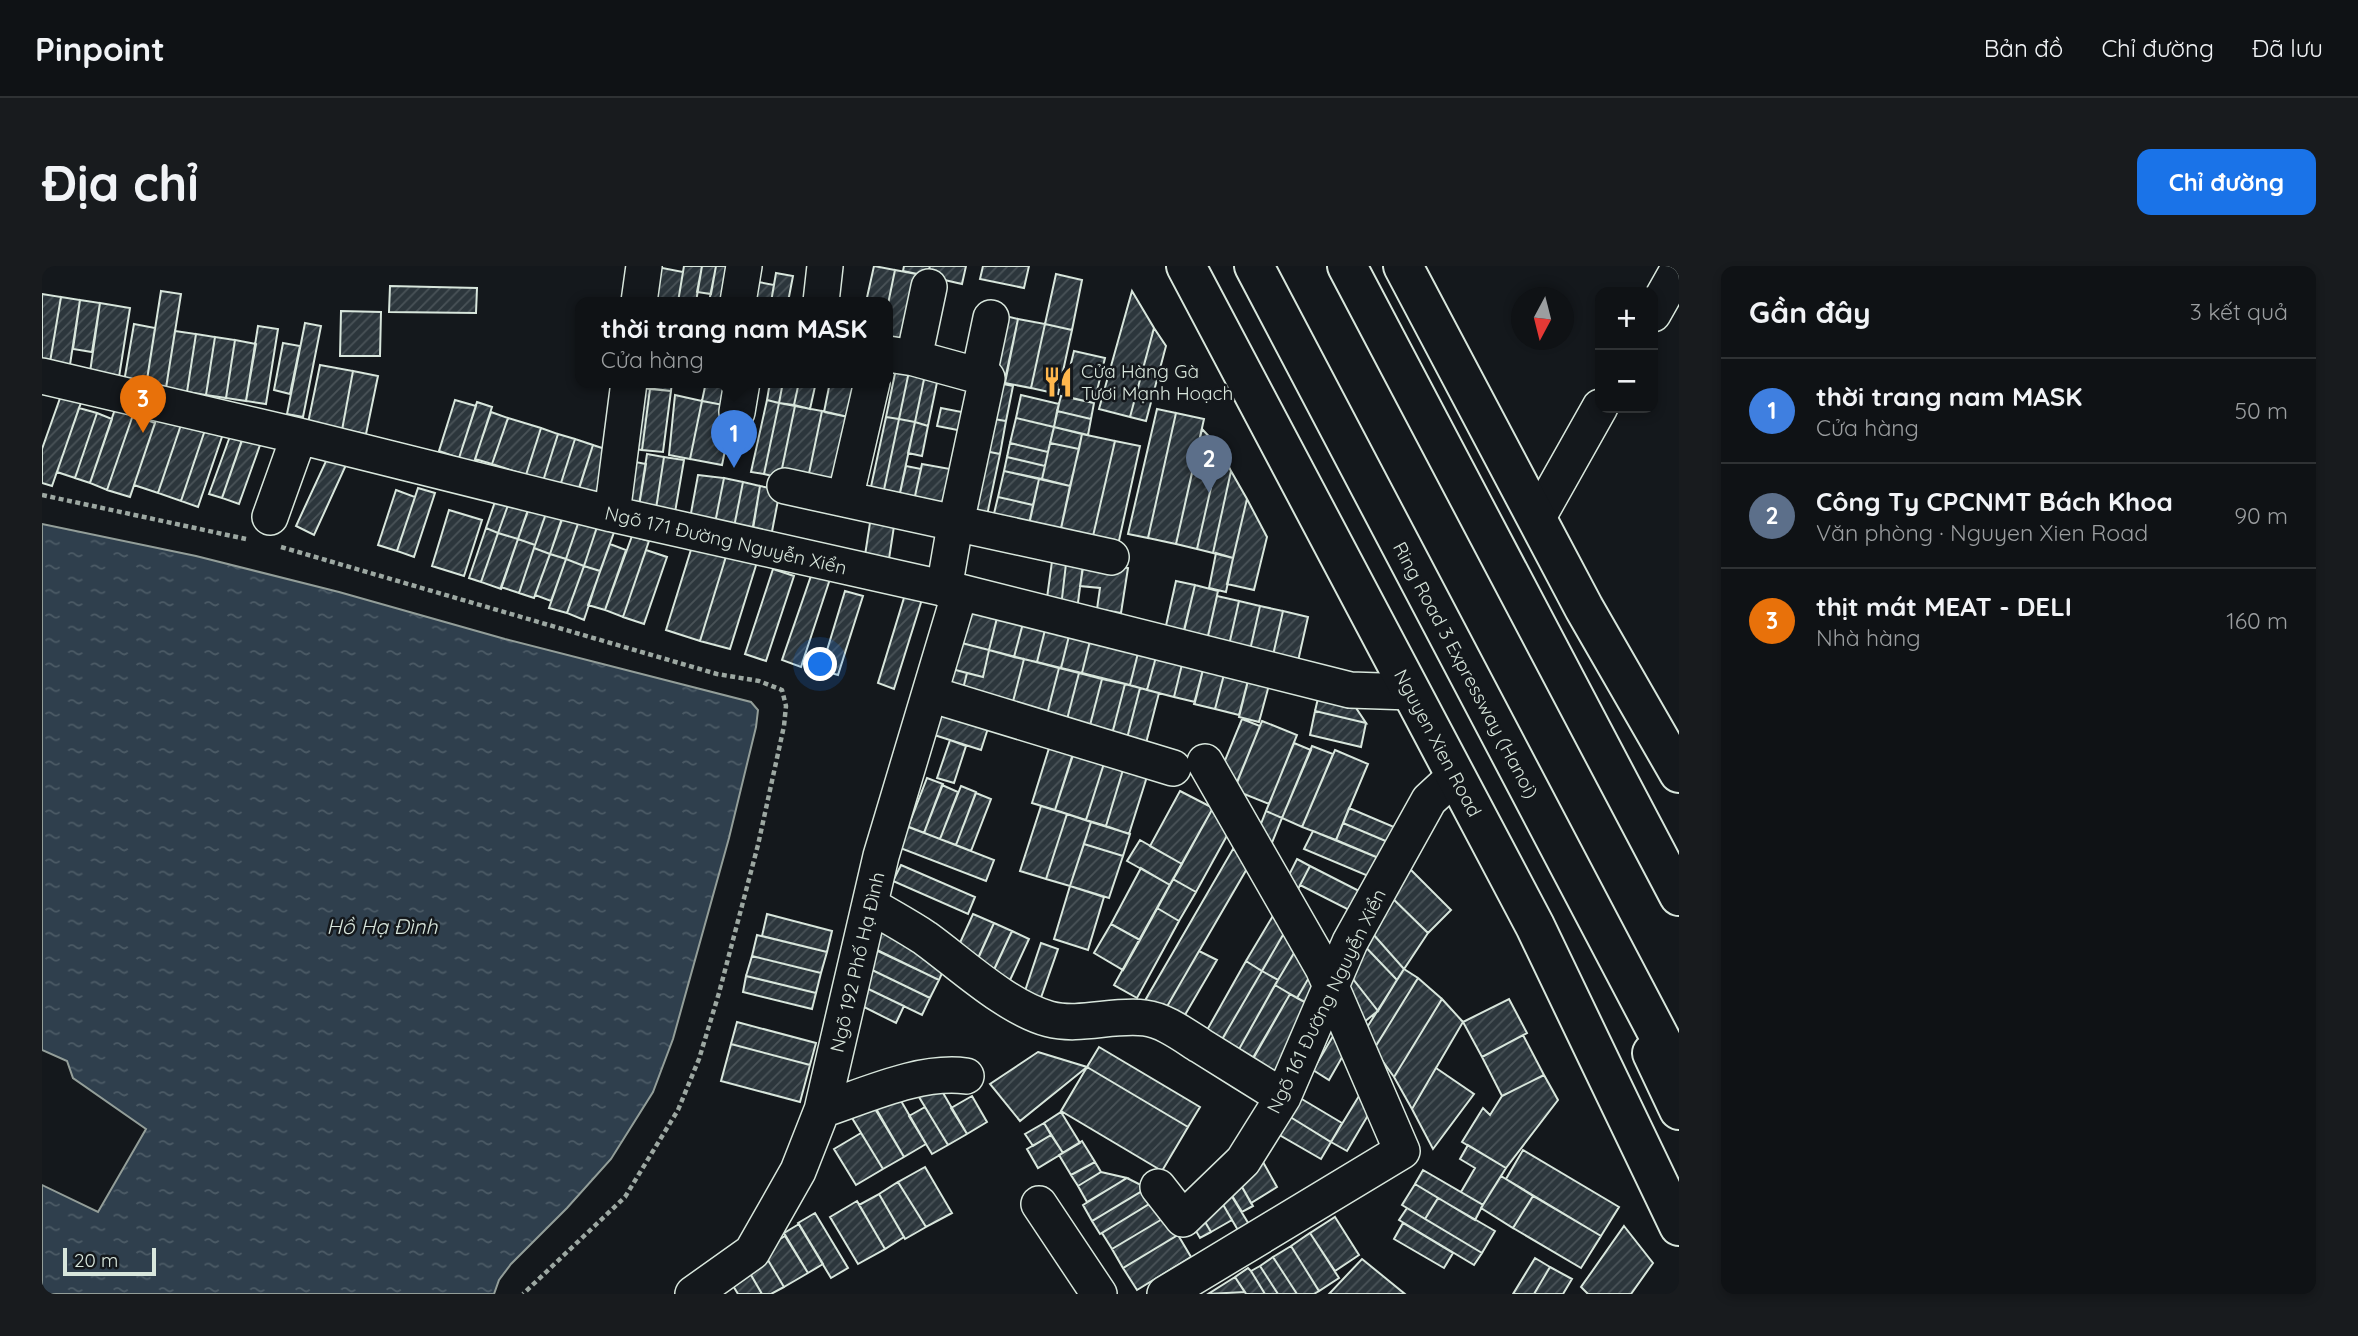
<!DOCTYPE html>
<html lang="vi">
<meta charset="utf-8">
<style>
:root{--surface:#0f1215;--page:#181b1e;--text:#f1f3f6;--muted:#9b9ea0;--line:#2f3234;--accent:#1a73e8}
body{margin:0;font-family:Quicksand,sans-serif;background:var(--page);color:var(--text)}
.controls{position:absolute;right:21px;top:21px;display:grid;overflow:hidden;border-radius:14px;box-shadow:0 4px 10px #0003}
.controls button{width:63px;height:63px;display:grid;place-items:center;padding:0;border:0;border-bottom:2px solid var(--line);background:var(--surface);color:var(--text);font:35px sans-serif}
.compass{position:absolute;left:1469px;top:21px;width:63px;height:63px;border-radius:50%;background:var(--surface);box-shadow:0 4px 10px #0003;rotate:187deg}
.scale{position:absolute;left:21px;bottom:18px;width:93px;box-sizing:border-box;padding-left:7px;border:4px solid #d8e6dc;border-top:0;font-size:19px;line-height:24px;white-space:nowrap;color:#d8e6dc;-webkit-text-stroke:5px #14181c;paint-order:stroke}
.you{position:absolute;left:779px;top:399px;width:24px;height:24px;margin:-18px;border:5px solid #fff;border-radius:50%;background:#1a73e8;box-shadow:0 0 0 10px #1a73e833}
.badge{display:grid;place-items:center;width:46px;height:46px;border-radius:50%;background:var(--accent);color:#fff;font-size:23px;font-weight:700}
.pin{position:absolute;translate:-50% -58px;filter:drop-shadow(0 2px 4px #0008)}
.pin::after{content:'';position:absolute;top:37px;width:24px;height:21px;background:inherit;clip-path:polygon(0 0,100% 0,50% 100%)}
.popup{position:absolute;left:533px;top:31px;width:318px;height:91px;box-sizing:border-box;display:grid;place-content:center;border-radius:14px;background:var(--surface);filter:drop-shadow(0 2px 5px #0005);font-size:23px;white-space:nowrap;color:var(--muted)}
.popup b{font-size:26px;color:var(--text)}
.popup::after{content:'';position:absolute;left:50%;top:100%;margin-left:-14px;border:14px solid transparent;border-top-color:var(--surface)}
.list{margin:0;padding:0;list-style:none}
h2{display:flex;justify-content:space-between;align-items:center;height:91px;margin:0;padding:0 28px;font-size:30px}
h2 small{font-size:23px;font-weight:400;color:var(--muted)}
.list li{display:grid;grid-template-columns:46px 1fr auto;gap:21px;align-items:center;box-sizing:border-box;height:105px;padding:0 28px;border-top:2px solid var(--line)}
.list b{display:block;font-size:26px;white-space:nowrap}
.list p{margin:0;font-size:23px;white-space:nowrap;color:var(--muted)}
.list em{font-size:23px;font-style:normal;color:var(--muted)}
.map{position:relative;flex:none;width:1637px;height:1028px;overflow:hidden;border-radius:14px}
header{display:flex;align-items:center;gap:42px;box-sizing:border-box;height:98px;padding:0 35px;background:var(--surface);border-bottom:2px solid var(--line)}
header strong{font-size:33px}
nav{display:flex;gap:38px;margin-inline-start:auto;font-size:24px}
.intro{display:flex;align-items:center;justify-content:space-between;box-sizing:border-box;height:168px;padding:0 42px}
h1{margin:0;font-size:49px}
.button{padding:18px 32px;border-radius:14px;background:var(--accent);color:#fff;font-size:24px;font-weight:700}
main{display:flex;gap:42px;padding:0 42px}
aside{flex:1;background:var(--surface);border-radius:14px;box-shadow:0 4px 10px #0003}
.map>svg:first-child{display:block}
.water{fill:url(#water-ripples);stroke:#939e99;stroke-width:2}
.building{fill:url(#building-hatch);stroke:#d8e6dc;stroke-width:2}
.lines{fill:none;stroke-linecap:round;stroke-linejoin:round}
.minor-casing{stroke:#d8e6dc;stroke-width:38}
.major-casing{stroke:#d8e6dc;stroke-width:42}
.highway-casing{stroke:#d8e6dc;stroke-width:42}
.path{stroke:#9da8a2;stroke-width:4.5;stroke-dasharray:5 3.5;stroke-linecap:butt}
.minor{stroke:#14181c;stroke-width:35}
.major{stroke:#14181c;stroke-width:38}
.highway{stroke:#14181c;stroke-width:38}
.labels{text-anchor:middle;stroke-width:5;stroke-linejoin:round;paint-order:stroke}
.poi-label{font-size:19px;fill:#d8e6dc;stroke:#14181c;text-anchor:start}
.street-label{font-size:19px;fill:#d8e6dc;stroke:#14181c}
.water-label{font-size:21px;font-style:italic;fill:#d8e6dc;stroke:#14181c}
</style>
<header>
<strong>Pinpoint</strong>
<nav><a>Bản đồ</a><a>Chỉ đường</a><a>Đã lưu</a></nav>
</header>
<div class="intro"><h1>Địa chỉ</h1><a class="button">Chỉ đường</a></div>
<main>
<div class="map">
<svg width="1637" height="1028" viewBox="0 0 1637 1028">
<defs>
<pattern id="water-ripples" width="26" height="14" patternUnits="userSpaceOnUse" patternTransform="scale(1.75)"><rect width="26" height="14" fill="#2f3f4d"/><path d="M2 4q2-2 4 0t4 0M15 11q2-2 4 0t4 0" fill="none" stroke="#4c5b66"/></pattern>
<pattern id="building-hatch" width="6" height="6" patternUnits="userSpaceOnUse" patternTransform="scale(1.75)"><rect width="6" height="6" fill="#2c363c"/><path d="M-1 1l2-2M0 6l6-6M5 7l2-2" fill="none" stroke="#4a5358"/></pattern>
</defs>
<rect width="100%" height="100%" fill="#14181c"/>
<path class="water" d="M0,258L154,290L297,326L463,373L709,436L716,444L714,461L687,572L631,773L611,826L569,893L525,942L469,998L457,1014L452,1028H0V919L56,946L104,863L31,812L25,795L0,784Z"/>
<path class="building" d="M610,0L641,6L636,36H613Z
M642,0H660L654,36H636Z
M660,0H674L669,28L655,26Z
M674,0H691L684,36H667Z
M832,0L853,4L846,38V36H824Z
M862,0H888L885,10L861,5Z
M888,0H924L920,18L885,10Z
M941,0H987L982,22L938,13Z
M853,4L885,10L870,86L846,81V38Z
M734,7L751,10L746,36H729Z
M1014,8L1040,14L1030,64L1003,58Z
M711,15L732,19L729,36H707Z
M348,20L435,22L434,47L347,46Z
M119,25L139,28L124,122L104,120Z
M1090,25L1112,62L1088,151L1057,143Z
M0,28L19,31L8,96L0,95Z
M19,31L38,34L27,105L7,102Z
M38,34L58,37L50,86L31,83Z
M58,37L88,42L77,111L48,106Z
M299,45L339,46L338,90H298Z
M951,47L976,53L964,109L939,104Z
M976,53L1003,58L989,122L963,117Z
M263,57L279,60L261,151L245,148Z
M92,58L113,62L104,120L82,116Z
M1003,58L1030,64L1016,128L989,122Z
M216,60L236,63L224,138L204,135Z
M1112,62L1124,80L1104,155L1088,151Z
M133,65L154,68L145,126L124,122Z
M154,68L173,71L164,129L145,126Z
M173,71L193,74L184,132L164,129Z
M193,74L214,78L204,135L184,132Z
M241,77L258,80L248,128L232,124Z
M1032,85L1063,92L1052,137L1021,130Z
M856,93L869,96L857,153L844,151Z
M869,96L885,99L873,156L857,153Z
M278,99L311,105L300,164L266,157Z
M885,99L898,102L886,160L873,156Z
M311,105L336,110L324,168L300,164Z
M947,115L971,120L964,155L940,151Z
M588,116H630L629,125L588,120Z
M664,116L696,122L692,141L660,135Z
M728,116H741L737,137L725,134Z
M741,116H757L752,139L737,137Z
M757,116H774L768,143L752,139Z
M788,116H819L811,152L782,146Z
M588,120L608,123L600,184L580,181Z
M22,121L42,128L10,220L0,217V183Z
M608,123L629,125L621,186L600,184Z
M633,129L660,135L648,193L627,189Z
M979,129L1017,138L1012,161L974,152Z
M1019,130L1052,137L1049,153L1015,145Z
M413,134L434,140L417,192L397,185Z
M725,134L737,137L722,208L709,206Z
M660,135L692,141L680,199L648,193Z
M435,136L450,141L432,197L417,192Z
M737,137L753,140L738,212L722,208Z
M119,139L143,147L116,227L92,219Z
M753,140L780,145L765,217L738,212Z
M37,142L55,147L33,212L15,206Z
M899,142L935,149L931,167L895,160Z
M73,143L91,149L65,224L48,217Z
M1115,143L1134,147L1106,272L1086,268Z
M144,144L167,152L139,235L116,227Z
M780,145L811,152L797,224L765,217Z
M1015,145L1049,153L1046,169L1012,161Z
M449,146L466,152L450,198L433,193Z
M55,147L70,153L48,217L33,212Z
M1134,147L1162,153L1134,278L1106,272Z
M91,149L113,157L88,231L65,224Z
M844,151L857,153L840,233L827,230Z
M940,151L964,155L958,188L933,183Z
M167,152L184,159L156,241L139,235Z
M466,152L499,162L484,209L450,198Z
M974,152L1012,161L1006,186L968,177Z
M857,153L873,156L856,236L840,233Z
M873,156L886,160L880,190L866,187Z
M1012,161L1040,168L1037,183L1008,177Z
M191,162L203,166L180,232L167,228Z
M204,162L222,168L197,238L180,232Z
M499,162L516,168L501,215L484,209Z
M1160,163L1178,182L1155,283L1134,278Z
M516,168L533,173L518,220L501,215Z
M1040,168L1073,175L1048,283L1016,276Z
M533,173L551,179L536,226L518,220Z
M1073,175L1098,180L1074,288L1048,283Z
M968,177L1006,186L1003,200L965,191Z
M1008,177L1037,183L1028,220L1000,213Z
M551,179L569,185L553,234L535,228Z
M291,180L309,188L272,269L254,260Z
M1178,182L1189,205L1171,287L1155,283Z
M933,183L958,188L944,254L919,250Z
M605,188L622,191L613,249L596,246Z
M622,191L642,194L632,252L613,249Z
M965,191L1003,200L1000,213L962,205Z
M583,194L604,198L596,246L575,243Z
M880,198L908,203L899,245L871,239Z
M864,200L879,203L871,239L856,236Z
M962,205L997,213L991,239L956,231Z
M1189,205L1205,233L1191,292L1171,287Z
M656,209L682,212L672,262L647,258Z
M682,212L701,216L691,266L672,262Z
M997,213L1028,220L1016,276L985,268Z
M701,216L718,220L710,269L691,266Z
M718,220L738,224L727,281L708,277Z
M376,222L393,227L372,291L355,285Z
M354,224L373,231L355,285L336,279Z
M457,224L470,228L456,267L444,262Z
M470,228L489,235L476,273L456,267Z
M491,231L508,236L493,279L476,273Z
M956,231L991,239L985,268L949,260Z
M1205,233L1225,271L1212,324L1185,318Z
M508,236L524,242L508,288L492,282Z
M524,240L540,246L524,293L508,288Z
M407,244L440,254L422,310L390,300Z
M830,244L854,247L845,306L821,302Z
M540,246L558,252L542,300L524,293Z
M558,252L575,258L558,305L542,300Z
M444,262L456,267L439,316L427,312Z
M456,267L476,273L459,323L439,316Z
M590,270L607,275L581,351L563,344Z
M476,273L493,279L477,327L459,321Z
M652,274L686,284L658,375L624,364Z
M568,278L584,284L563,344L546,339Z
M492,282L508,288L492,332L477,327Z
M604,284L625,291L602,358L581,351Z
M686,284L716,293L688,383L658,375Z
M1174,287L1191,292L1184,326L1167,322Z
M508,288L524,293L509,335L493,329Z
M1011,288L1025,289L1019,341L1004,339Z
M1025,289L1042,291L1035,344L1019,341Z
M524,293L542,300L525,347L507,342Z
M1042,296L1086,302L1079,347L1055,343L1058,322L1038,320Z
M542,300L558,305L542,354L525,347Z
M731,303L752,310L724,395L703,388Z
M771,304L789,310L759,401L740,394Z
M1134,315L1153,319L1141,368L1123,364Z
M1153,319L1176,325L1164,379L1140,374Z
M865,322L882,327L852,423L836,417Z
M803,325L821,330L796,409L779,404Z
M920,330L958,340L947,384L908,374Z
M1175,330L1197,335L1185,388L1163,383Z
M1197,335L1218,340L1206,393L1185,388Z
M958,340L984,346L972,391L947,384Z
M1218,340L1241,345L1229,398L1206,393Z
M1241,345L1266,351L1254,404L1229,398Z
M984,346L1006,352L995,396L972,391Z
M1006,352L1030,358L1019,402L995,396Z
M1030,358L1051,363L1040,407L1019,402Z
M1051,363L1099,375L1088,419L1040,407Z
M908,374L947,384L941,411L902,401Z
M1099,375L1117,380L1105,424L1088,419Z
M1117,380L1143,386L1132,431L1105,424Z
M947,384L982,393L968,447L918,435L925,407L941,411Z
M1143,386L1164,392L1153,436L1132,431Z
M1164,392L1185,397L1173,443L1152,438Z
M982,393L1017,402L1003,456L968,447Z
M1185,397L1209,403L1197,449L1173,443Z
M902,401L925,407L918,435Z
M1017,402L1037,407L1023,461L1003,456Z
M1209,403L1230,408L1217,456L1197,451Z
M1037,407L1060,413L1046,467L1023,461Z
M1060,413L1083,418L1069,472L1046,467Z
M1083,418L1098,422L1084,476L1069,472Z
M1098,422L1117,427L1103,481L1084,476Z
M1277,428L1310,436L1324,457L1273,445Z
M892,438L948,456L939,484L883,466Z
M1273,445L1324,457L1319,481L1268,469Z
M1200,453L1218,460L1195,516L1177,509Z
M1220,455L1255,469L1227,538L1192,524Z
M908,474L924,480L912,517L895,512Z
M1252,477L1269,484L1240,552L1224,545Z
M1034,478L1065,488L1044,554L1013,544Z
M1008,479L1032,486L1013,544L990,537Z
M1270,480L1291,488L1260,561L1240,552Z
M1293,484L1326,498L1294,574L1260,561Z
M1065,488L1084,494L1064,560L1044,554Z
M1084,494L1108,501L1087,568L1064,560Z
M885,512L901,518L882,567L866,561Z
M900,519L916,526L898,573L882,567Z
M919,520L934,526L914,579L898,573Z
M1138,525L1171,542L1140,598L1108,580Z
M934,527L949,533L929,585L914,579Z
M999,540L1025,548L1004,613L978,605Z
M1171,542L1193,555L1154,626L1131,613Z
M1307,542L1352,561L1346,576L1301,557Z
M1224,545L1240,552L1227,584L1211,578Z
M1025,548L1049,556L1028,620L1004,613Z
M1049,556L1088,568L1081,590L1042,578Z
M1301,557L1346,576L1339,593L1294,574Z
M862,559L952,594L944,615L853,580Z
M1271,565L1339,593L1331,612L1262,583Z
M1098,574L1140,598L1128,619L1085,595Z
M1042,578L1081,590L1067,632L1028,620Z
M1191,583L1210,594L1120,749L1101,738Z
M1255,593L1268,600L1252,631L1239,625Z
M859,599L933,631L926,648L851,615Z
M1268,600L1321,627L1311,646L1258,619Z
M1099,602L1128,619L1098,674L1069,658Z
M1367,602L1409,644L1386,667L1343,625Z
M1131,613L1154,626L1137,655L1115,642Z
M1028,620L1062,631L1046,684L1012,673Z
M1343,625L1386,667L1362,703L1323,659Z
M1115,642L1137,655L1095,732L1072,719Z
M1235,643L1245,662L1220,705L1204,695Z
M725,648L790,665L785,686L720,670Z
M931,648L952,657L931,703L912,690Z
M832,656L907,692L897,714L821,678Z
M952,657L970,665L947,714L930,706Z
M1069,658L1098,674L1081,704L1052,687Z
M1323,659L1362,703L1355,714L1315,672Z
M1245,662L1255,682L1236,714L1220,705Z
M970,665L987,673L963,725L946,717Z
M715,669L785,686L779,707L710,690Z
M1315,672L1355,714L1336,745L1304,704Z
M999,677L1016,683L995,743L979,737Z
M1255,682L1272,703L1255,732L1233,719Z
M835,684L897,714L888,732L826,702Z
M1157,685L1175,694L1140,754L1123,744Z
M710,690L779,707L774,727L704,710Z
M1204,695L1220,705L1175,782L1160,773Z
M826,702L888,732L880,749L818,719Z
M1272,703L1270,740L1255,732Z
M1362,703L1376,712L1332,783L1317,774Z
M1304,704L1336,745L1317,760Z
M1220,705L1236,714L1192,792L1175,782Z
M704,710L774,727L770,743L701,726Z
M1376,712L1400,733L1352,811L1332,783Z
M818,719L862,740L854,757L810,735Z
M1233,719L1248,728L1207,800L1192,792Z
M1248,728L1270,740L1230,810L1208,797Z
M1400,733L1421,756L1370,843L1352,811Z
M1467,733L1485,767L1440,791L1421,756Z
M695,756L774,777L768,799L689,778Z
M1294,765L1310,774L1287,814L1271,804Z
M1481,769L1502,809L1460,830L1440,791Z
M689,778L768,799L758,836L679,815Z
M1057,781L1158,841L1146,861L1045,801Z
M996,786L1045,801L978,855L948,818Z
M1045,801L1146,861L1120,905L1019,845Z
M1394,802L1432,828L1391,883L1370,843Z
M1502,809L1516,834L1464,902L1420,876L1441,842L1448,849L1460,830Z
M897,820L925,868L906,879L877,831Z
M1320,825L1335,834L1305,885L1289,876Z
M1248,826L1300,857L1289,876L1237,844Z
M855,828L884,878L862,891L832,841Z
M930,830L945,856L925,868L909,842Z
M829,834L862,891L841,903L807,847Z
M883,841L906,879L890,888L867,850Z
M1237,844L1289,876L1279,893L1227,863Z
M1019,846L1038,877L1021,887L1002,857Z
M1002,857L1009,869L991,880L983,868Z
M819,867L841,903L814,919L792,883Z
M1009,869L1021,887L996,902L985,883Z
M1040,875L1053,896L1029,909L1017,889Z
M1426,879L1464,902L1441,939L1419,926L1433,902L1418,893Z
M1481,884L1577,941L1559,970L1464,913Z
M1053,896L1059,906L1036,920L1029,909Z
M1221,896L1235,921L1209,937L1195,912Z
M883,901L910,947L884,961L856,916Z
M1381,904L1441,939L1433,954L1373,918Z
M1059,906L1085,912L1045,936L1036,920Z
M1459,910L1491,930L1471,962L1439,942Z
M1085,912L1105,922L1050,955L1041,939Z
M1195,912L1211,940L1200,946L1183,918Z
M856,916L884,961L863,973L837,928Z
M1373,918L1396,932L1383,953L1360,939Z
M1105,922L1117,932L1058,968L1050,955Z
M837,928L862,971L843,983L817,939Z
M1189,929L1208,960L1197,966L1179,935Z
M1176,930L1190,954L1169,966L1155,942Z
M1491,930L1559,970L1539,1002L1471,962Z
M1117,932L1127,949L1070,983L1060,967Z
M1396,932L1453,965L1440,987L1383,953Z
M815,935L843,983L816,998L788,951Z
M1365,942L1440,987L1432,999L1357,954Z
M1157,946L1169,966L1158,972L1146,951Z
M773,947L806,1002L789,1012L756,957Z
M1127,949L1139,967L1081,1002L1070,983Z
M1293,951L1317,989L1293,1005L1268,967Z
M1361,957L1411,987L1402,1002L1352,973Z
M757,958L781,998L766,1007L742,967Z
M1582,960L1611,997L1589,1028H1546L1539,1021Z
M1268,967L1297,1012L1277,1025L1249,980Z
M1136,969L1149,991L1095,1024L1081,1002Z
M743,970L766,1007L742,1021L720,984Z
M1249,980L1277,1025L1272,1028H1255L1231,991Z
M720,984L742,1021L729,1028H720L701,995Z
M1231,991L1255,1028H1236L1218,1000Z
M1493,992L1508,1001L1492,1028H1471Z
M1320,993L1363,1028H1287Z
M702,997L720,1028H696L684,1008Z
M1218,1000L1236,1028H1223L1209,1005Z
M1508,1001L1530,1013L1521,1028H1492Z
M1206,1002L1209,1005L1223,1028H1204L1193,1011Z
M1193,1011L1203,1026L1166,1028Z"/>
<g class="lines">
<g class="minor-casing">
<path id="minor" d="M597,36L602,0
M696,36L702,0
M779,36L783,0
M1611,48L1637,2
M846,88L872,92L945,112L911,271L902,323
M872,92L887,21
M937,109L949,52
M0,110L257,170L570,248L918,326L1308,424L1369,426
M695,146L700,116
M743,220L1069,291
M803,233L830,116
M570,248L587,116
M228,251L257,170
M1495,253L1558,141
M888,428L1131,502
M828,639C846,650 865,660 883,672C919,698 964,741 1007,753C1038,761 1071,748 1103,752C1122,754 1143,770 1159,780C1186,797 1214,814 1241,831
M780,844C825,829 878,804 924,810
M1116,921L1141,953L1201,895L1241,831L1308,676L1387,534L1413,510
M997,938L1057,1028
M651,1028L710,986L756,905L780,844L839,590L918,326
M1123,1028L1360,885L1281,702L1163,496"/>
</g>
<g class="major-casing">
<path id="major" d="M1144,0L1493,660L1637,960
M1361,0L1542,342L1637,507"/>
</g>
<g class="highway-casing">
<path id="highway" d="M1212,0L1637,808
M1305,0L1637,630
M1610,787L1637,844"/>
</g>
<path class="path" d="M0,229L204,273
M239,281L675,408L717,415L740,424L744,440L742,460L716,579L677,727L657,793L636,844L583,931L481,1028"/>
<use href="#minor" class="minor"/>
<use href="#major" class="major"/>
<use href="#highway" class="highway"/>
</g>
<defs>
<g id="restaurant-bare" transform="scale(2.415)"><path d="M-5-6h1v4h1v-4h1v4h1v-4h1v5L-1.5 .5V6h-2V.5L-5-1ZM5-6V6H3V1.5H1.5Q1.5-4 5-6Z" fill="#ffb74d" stroke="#14181c" stroke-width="2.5" paint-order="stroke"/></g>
</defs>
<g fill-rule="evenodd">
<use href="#restaurant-bare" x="1016" y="116"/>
</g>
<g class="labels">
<g class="poi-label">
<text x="1039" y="112">Cửa Hàng Gà<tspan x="1039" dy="22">Tươi Mạnh Hoạch</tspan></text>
</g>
<g class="street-label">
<text transform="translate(684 274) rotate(13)" y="7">Ngõ 171 Đường Nguyễn Xiển</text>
<text transform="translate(1424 404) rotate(62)" y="7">Ring Road 3 Expressway (Hanoi)</text>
<text transform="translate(1396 477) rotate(62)" y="7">Nguyen Xien Road</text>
<text transform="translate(815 696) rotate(-77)" y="7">Ngõ 192 Phố Hạ Đình</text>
<text transform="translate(1284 735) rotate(-64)" y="7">Ngõ 161 Đường Nguyễn Xiển</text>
</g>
<g class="water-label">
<text x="340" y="668">Hồ Hạ Đình</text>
</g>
</g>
</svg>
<div class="controls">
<button>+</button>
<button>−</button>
</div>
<svg class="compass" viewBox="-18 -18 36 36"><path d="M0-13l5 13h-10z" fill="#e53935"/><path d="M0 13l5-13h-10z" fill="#9b9ea0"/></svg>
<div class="scale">20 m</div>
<div class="you"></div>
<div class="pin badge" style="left:692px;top:202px;background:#3f7fe0">1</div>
<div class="popup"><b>thời trang nam MASK</b>Cửa hàng</div>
<div class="pin badge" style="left:1167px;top:227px;background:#5c6f8a">2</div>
<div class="pin badge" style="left:101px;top:167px;background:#e8710a">3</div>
</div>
<aside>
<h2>Gần đây<small>3 kết quả</small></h2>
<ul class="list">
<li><span class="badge" style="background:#3f7fe0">1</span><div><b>thời trang nam MASK</b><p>Cửa hàng</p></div><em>50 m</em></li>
<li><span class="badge" style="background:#5c6f8a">2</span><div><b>Công Ty CPCNMT Bách Khoa</b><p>Văn phòng · Nguyen Xien Road</p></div><em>90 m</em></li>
<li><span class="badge" style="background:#e8710a">3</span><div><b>thịt mát MEAT - DELI</b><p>Nhà hàng</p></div><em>160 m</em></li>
</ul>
</aside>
</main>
